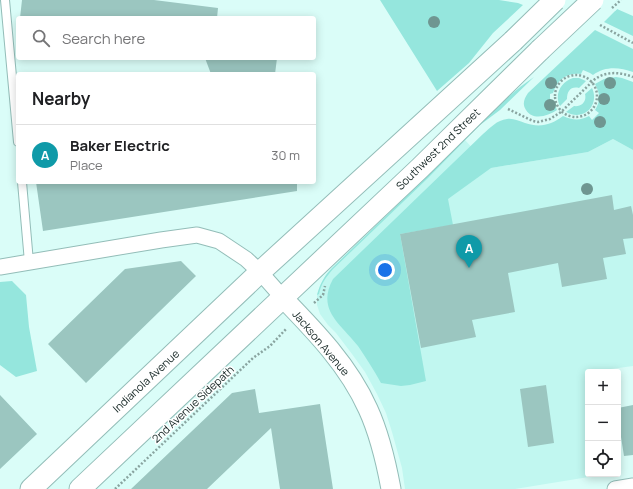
<!DOCTYPE html>
<meta charset="utf-8">
<style>
:root{--surface:#fff;--page:#f2f2f2;--text:#202124;--muted:#757577;--line:#e0e0e0;--accent:#ea580c}
body{margin:0;font-family:Manrope,sans-serif;background:var(--page);color:var(--text)}
.controls{position:absolute;right:12px;bottom:12px;display:grid;overflow:hidden;border-radius:4px;box-shadow:0 2px 10px #0003}
.controls button{width:36px;height:36px;display:grid;place-items:center;padding:0;border:0;border-bottom:1px solid var(--line);background:var(--surface);color:var(--text);font:20px sans-serif}
.you{position:absolute;left:385px;top:270px;width:14px;height:14px;margin:-10px;border:3px solid #fff;border-radius:50%;background:#1a73e8;box-shadow:0 0 0 6px #1a73e833}
.badge{display:grid;place-items:center;width:26px;height:26px;border-radius:50%;background:var(--accent);color:#fff;font-size:13px;font-weight:700}
.pin{position:absolute;translate:-50% -33px;filter:drop-shadow(0 1px 2px #0008)}
.pin::after{content:'';position:absolute;top:21px;width:14px;height:12px;background:inherit;clip-path:polygon(0 0,100% 0,50% 100%)}
.list{margin:0;padding:0;list-style:none}
h2{display:flex;justify-content:space-between;align-items:center;height:52px;margin:0;padding:0 16px;font-size:17px}
h2 small{font-size:13px;font-weight:400;color:var(--muted)}
.list li{display:grid;grid-template-columns:26px 1fr auto;gap:12px;align-items:center;box-sizing:border-box;height:60px;padding:0 16px;border-top:1px solid var(--line)}
.list b{display:block;font-size:15px;white-space:nowrap}
.list p{margin:0;font-size:13px;white-space:nowrap;color:var(--muted)}
.list em{font-size:13px;font-style:normal;color:var(--muted)}
.icon{flex:none;width:22px;height:22px;fill:none;stroke:currentColor;stroke-width:2;stroke-linecap:round;stroke-linejoin:round}
.map{position:relative;flex:none;width:633px;height:489px;overflow:hidden}
.search{position:absolute;background:var(--surface);box-shadow:0 2px 10px #0003;left:16px;top:16px;width:300px;height:44px;display:flex;align-items:center;gap:10px;box-sizing:border-box;padding:0 14px;border-radius:4px;color:var(--muted);font-size:15px}
.panel{position:absolute;background:var(--surface);box-shadow:0 2px 10px #0003;left:16px;top:72px;width:300px;height:112px;border-radius:4px}
.map>svg:first-child{display:block}
.built{fill:#c1f7f0}
.green{fill:#95e6dd}
.pier{fill:#dafdf8}
.building{fill:#9bc6c0}
.lines{fill:none;stroke-linecap:round;stroke-linejoin:round}
.service-casing{stroke:#93bdb8;stroke-width:10}
.minor-casing{stroke:#93bdb8;stroke-width:17}
.tertiary-casing{stroke:#93bdb8;stroke-width:21}
.secondary-casing{stroke:#93bdb8;stroke-width:23}
.path{stroke:#89a4a0;stroke-width:2.5;stroke-dasharray:2 2;stroke-linecap:butt}
.service{stroke:#fff;stroke-width:8}
.minor{stroke:#fff;stroke-width:15}
.tertiary{stroke:#fff;stroke-width:19}
.secondary{stroke:#fff;stroke-width:21}
.secondary-bridge-casing{stroke:#93bdb8;stroke-width:23;stroke-linecap:butt}
.path-bridge{stroke:#89a4a0;stroke-width:2.5;stroke-dasharray:2 2;stroke-linecap:butt}
.secondary-bridge{stroke:#fff;stroke-width:21}
.tree{fill:#6f9691}
.labels{text-anchor:middle;stroke-width:3;stroke-linejoin:round;paint-order:stroke}
.street-label{font-size:11px;fill:#152624;stroke:#fff}
</style>
<div class="map">
<svg width="633" height="489" viewBox="0 0 633 489">
<rect width="100%" height="100%" fill="#dafdf8"/>
<path class="built" d="M464,139L491,168L588,152L613,139L633,150V366L604,370V372H588V474H607L515,489H405L402,468L392,432L386,413L377,394L365,372L352,354L336,333L328,325L320,314L317,305V295L320,286L326,275L427,177Z"/>
<path class="green" d="M380,0H499L518,3L523,5L493,33L469,63L437,91Z
M617,9L633,16V36L604,22Z
M595,30L633,49V72C619,67 605,66 593,75L590,73L583,70L581,74C567,72 557,80 553,93L550,94V101H553L557,110C548,116 533,121 526,110C522,104 524,99 528,93Z
M534,77L500,110L480,125L428,178L333,269C326,277 321,284 319,294L317,295C320,284 324,276 332,268C366,235 401,202 435,168C467,137 497,102 534,77Z
M616,77L622,78L633,82V150L613,139L588,152L491,168L448,199L453,225L400,234L426,381L410,385L401,386L381,383C374,370 366,358 358,346C341,324 316,310 333,279L483,134C490,128 497,120 507,119C513,118 519,121 525,123C540,128 551,125 563,116C572,120 580,121 589,116L592,120L599,113L595,110C601,101 600,93 595,84L604,79Z
M573,78H579L586,81L579,88C571,86 567,91 567,99L560,106C554,94 561,82 573,78Z
M592,88C600,105 584,122 566,112L574,106C581,107 587,102 585,94Z
M12,281L26,295L29,327L37,371L16,377L0,365V282Z"/>
<path class="pier" d="M591,0H627L615,11L592,2Z"/>
<path class="building" d="M22,0H154L218,8L217,18H20Z
M205,58H277L275,74H211Z
M36,182H297V191L43,231Z
M612,195L614,210L631,206L633,215V238L623,239L626,254L603,258L607,279L562,287L558,263L508,273L515,312L472,320L476,337L421,348L400,234Z
M181,261L196,276L86,383L48,344L125,269Z
M546,385L554,443L528,447L520,389Z
M255,389L259,413L320,404L333,489H280L271,428L207,489H131L232,393Z
M0,395L37,434L0,469Z
M633,405V455L624,456L618,418V408Z"/>
<g class="lines">
<g class="service-casing">
<path id="service" d="M5,0L18,142
M22,182L29,262"/>
</g>
<g class="minor-casing">
<path id="minor" d="M0,267L161,240L197,235L219,241L246,259L260,272L283,298
M615,489L633,486"/>
</g>
<g class="tertiary-casing">
<path id="tertiary" d="M283,298C315,331 349,366 368,409C380,435 386,462 391,489"/>
</g>
<g class="secondary-casing">
<path id="secondary" d="M31,489L260,272L513,41
M80,489L420,168L540,50"/>
</g>
<path class="path" d="M600,25L633,43
M555 96a21 21 0 1 1 42 0a21 21 0 1 1-42 0Z
M508,109L533,121L538,122L550,119L561,112L595,79C607,71 620,72 633,77
M314,303L323,295L325,286
M115,489L253,358L270,346L287,328"/>
<use href="#service" class="service"/>
<use href="#minor" class="minor"/>
<use href="#tertiary" class="tertiary"/>
<use href="#secondary" class="secondary"/>
<g class="secondary-bridge-casing">
<path id="secondary-bridge" d="M513,41L555,0
M540,50L593,0"/>
</g>
<path class="path-bridge" d="M612,8L621,0"/>
<use href="#secondary-bridge" class="secondary-bridge"/>
</g>
<g class="tree">
<circle cx="434" cy="22" r="6"/>
<circle cx="551" cy="83" r="6"/>
<circle cx="610" cy="83" r="6"/>
<circle cx="604" cy="99" r="6"/>
<circle cx="550" cy="105" r="6"/>
<circle cx="600" cy="122" r="6"/>
<circle cx="587" cy="189" r="6"/>
</g>
<g class="labels">
<g class="street-label">
<text transform="translate(438 149) rotate(-44)" y="4">Southwest 2nd Street</text>
<text transform="translate(321 343) rotate(50)" y="4">Jackson Avenue</text>
<text transform="translate(146 381) rotate(-43)" y="4">Indianola Avenue</text>
<text transform="translate(193 404) rotate(-43)" y="4">2nd Avenue Sidepath</text>
</g>
</g>
</svg>
<div class="controls">
<button>+</button>
<button>−</button>
<button><svg class="icon" aria-label="locate" viewBox="0 0 24 24"><circle cx="12" cy="12" r="6"/><path d="M12 2v4M12 18v4M2 12h4M18 12h4"/></svg></button>
</div>
<div class="you"></div>
<div class="pin badge" style="left:469px;top:268px;background:#0f9aa8">A</div>
<div class="search"><svg class="icon" aria-label="search" viewBox="0 0 24 24"><circle cx="10" cy="10" r="6"/><path d="M15 15l6 6"/></svg>Search here</div>
<section class="panel">
<h2>Nearby<small></small></h2>
<ul class="list">
<li><span class="badge" style="background:#0f9aa8">A</span><div><b>Baker Electric</b><p>Place</p></div><em>30 m</em></li>
</ul>
</section>
</div>
